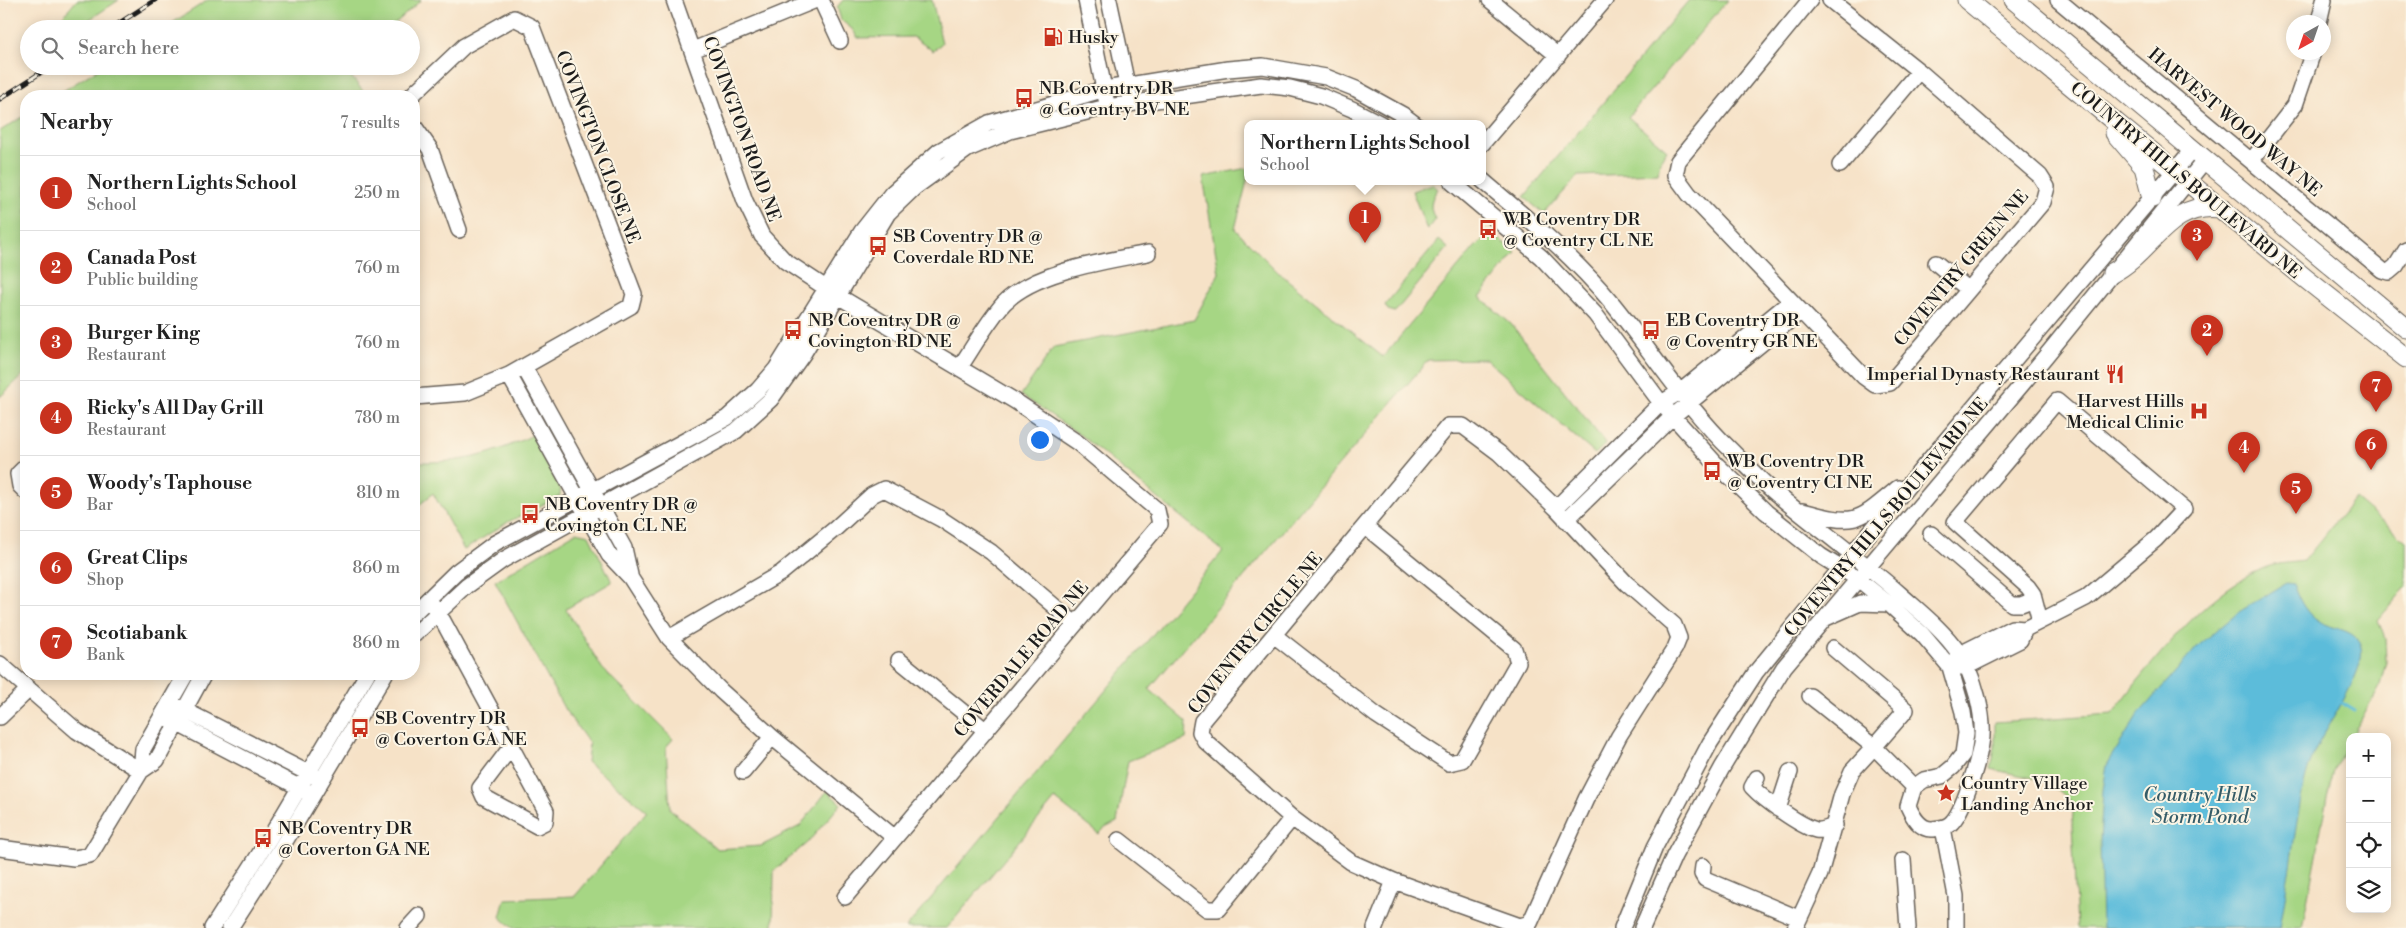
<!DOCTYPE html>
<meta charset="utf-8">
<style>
:root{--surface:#fff;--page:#f2f2f2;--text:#222;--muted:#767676;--line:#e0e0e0;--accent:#c8321e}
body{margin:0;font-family:"Libre Bodoni",serif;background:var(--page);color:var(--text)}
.controls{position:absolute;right:15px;bottom:15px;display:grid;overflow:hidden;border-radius:10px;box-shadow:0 2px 12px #0003}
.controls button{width:45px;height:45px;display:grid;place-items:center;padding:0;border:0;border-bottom:1px solid var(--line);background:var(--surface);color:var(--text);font:25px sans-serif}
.compass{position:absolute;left:2286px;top:15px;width:45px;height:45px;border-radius:50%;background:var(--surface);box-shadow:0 2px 12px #0003;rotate:220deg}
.you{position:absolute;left:1039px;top:439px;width:18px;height:18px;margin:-12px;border:4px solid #fff;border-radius:50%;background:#1a73e8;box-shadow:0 0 0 8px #1a73e833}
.badge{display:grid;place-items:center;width:32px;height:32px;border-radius:50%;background:var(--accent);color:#fff;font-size:16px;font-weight:700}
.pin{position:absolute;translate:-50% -41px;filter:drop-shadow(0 1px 2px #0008)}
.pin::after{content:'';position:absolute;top:26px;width:18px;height:15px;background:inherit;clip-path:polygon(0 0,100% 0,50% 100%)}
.popup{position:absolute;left:1244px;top:120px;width:242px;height:65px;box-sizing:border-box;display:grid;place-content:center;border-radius:10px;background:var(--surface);filter:drop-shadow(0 1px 4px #0005);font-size:16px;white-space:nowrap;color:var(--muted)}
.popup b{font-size:19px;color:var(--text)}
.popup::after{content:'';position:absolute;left:50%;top:100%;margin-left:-10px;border:10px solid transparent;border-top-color:var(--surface)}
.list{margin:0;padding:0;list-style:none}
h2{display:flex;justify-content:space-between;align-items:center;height:65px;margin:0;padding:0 20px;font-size:21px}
h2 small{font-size:16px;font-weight:400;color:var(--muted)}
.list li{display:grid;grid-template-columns:32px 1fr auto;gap:15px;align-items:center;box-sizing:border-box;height:75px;padding:0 20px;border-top:1px solid var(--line)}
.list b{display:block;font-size:19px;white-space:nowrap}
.list p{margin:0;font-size:16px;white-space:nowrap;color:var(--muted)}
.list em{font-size:16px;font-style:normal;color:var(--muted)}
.icon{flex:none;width:28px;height:28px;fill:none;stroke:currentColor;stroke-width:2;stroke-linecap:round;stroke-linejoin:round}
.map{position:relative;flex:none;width:2406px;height:928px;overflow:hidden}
.search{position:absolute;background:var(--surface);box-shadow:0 2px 12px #0003;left:20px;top:20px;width:400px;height:55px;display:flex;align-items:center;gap:12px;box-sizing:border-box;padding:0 18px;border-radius:28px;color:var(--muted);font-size:19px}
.panel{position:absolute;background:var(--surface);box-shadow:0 2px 12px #0003;left:20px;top:90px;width:400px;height:590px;border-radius:20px}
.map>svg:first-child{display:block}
.green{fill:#a6d684;stroke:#617950}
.water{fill:#5bbcda;stroke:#3c6c7b}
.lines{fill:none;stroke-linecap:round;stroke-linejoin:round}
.stream{stroke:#5bbcda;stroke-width:3}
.minor-casing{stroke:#686158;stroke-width:18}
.major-casing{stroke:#686158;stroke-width:21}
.minor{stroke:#fff;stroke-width:15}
.major{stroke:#fff;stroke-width:19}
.rail-casing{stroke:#1c1c1c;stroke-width:5}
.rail{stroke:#fcf5e5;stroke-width:3;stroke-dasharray:9;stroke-linecap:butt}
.labels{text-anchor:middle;stroke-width:4;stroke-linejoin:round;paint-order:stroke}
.poi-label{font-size:18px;fill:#1c1c1c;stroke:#fcf5e5;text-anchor:start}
.street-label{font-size:18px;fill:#1c1c1c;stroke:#fcf5e5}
.water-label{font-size:19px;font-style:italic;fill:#355c68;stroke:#fcf5e5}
</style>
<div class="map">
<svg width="2406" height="928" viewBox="0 0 2406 928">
<rect width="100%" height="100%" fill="#fcf5e5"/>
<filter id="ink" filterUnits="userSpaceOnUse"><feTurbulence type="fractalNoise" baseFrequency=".02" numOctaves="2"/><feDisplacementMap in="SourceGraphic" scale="10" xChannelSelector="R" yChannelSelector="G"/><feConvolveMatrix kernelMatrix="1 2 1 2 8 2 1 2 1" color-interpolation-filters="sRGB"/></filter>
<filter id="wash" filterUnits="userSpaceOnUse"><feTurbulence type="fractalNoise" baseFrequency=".0096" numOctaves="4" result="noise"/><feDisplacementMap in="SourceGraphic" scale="20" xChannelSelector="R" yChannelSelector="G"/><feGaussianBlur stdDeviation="1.12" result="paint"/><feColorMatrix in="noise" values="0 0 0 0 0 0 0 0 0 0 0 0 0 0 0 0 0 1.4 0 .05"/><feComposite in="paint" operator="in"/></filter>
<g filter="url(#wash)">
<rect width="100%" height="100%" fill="#f6e2c7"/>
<path class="green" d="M77,0H119L75,29H52Z
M208,0H421L389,29H163Z
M843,0H932L942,43L933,51L913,37L858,38L852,29L841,20L837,7Z
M1689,0H1728L1628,117L1667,150L1660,161L1658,173L1578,176L1544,214L1524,197Z
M103,66H348L345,69L367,96H55Z
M26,115V372L0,397V131Z
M1247,168V181L1235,229L1279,273L1383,357L1475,247L1490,232L1516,252L1480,297L1511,324L1606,444L1595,454L1486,359L1428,360L1149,689L1187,722L1186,739L1128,761L1117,822L1105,828L1099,834L1055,799L947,928H906L1223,551L1079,434L1021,395L1054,347L1194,320L1219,273L1203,177Z
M1432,184L1438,189C1430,199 1429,208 1435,219L1427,230L1412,191Z
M1439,240L1448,248L1395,312L1388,310L1385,305Z
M533,435L561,484L560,496L508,522L464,550L433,493L414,510V462C463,463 489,456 533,435Z
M2355,498L2406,541V587L2378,620L2385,639L2386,661L2380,685L2335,767L2327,797L2302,928H2077L2072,824L2074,804L2046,781L1991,769L1995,748V722L2112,714C2150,665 2204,593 2262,569C2274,563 2291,563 2304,561Z
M576,532L589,535L612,582L566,609L602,668L673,739L666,747L670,809L717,849L761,846L800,826L827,791L841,804L808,842L774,871L773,928H513L500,917L505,899L575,896L647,811L587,762L589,743L565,710L495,581Z"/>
<path class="water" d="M2286,583L2293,584C2299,598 2303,609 2315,619C2329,630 2356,627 2361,647C2367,669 2329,722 2319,743C2304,770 2300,804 2295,834C2290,866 2285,897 2280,928H2102L2100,842L2103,790L2107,765L2137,716L2198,646L2239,612Z"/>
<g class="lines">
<path class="stream" d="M2342,703L2355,711"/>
</g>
</g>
<g filter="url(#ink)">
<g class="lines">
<g class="minor-casing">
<path id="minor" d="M674,0L745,201L762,236L785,261L838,296L1015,401L1078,443L1157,510L1160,524L845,897
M821,0L840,41
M1086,0L1106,99
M1109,0L1129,94
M1490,0L1558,56
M1810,0L1678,161L1675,175L1689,194L1864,377L1875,385L1890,383L2043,202L2047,187L2040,176L1919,71L1830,0
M2058,0L2382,270L2389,272L2396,266L2406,250
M2319,22L2324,0
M693,50L816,0
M411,96L464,46L514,18L532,27L634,294L631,306L509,375L465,393L414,397
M414,126L430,149L459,230
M1482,144L1605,0
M2252,160L2295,105L2313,52
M1840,165L1919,71
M1452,182L1541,257L1595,314L1661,403L1716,464L1766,512L1821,556L1858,579L1889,604L1922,634L1950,667L1963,712L1966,733L1963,754L1953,767L1942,776L1924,780L1914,787L1908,806C1913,817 1920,830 1933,829C1939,828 1945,828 1950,824C1963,814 1978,761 1981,744C1986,718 1974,674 1958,652C1943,630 1920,612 1900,594C1861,560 1819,529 1779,496C1763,483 1748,467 1733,452C1686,407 1652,352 1612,303C1574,257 1527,218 1482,180
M1936,263L1968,289
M524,367L624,548L630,575
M960,367C974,346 987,322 1004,303C1035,271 1106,261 1148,253
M509,375L609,555L630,577L669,638L721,691L772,737L895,838
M1448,426H1463L1499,453L1556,508L1626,583L1674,625L1679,638L1675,648L1619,736L1586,799L1530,923L1520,926L1394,881L1351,862L1292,818L1205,741L1200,732L1202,721Z
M26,466L18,474L20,486L26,492
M1556,508L1661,403L1680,392L1791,301
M1802,511C1856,525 1855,524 1898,488
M1566,520L1672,417L1801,311
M1931,534L2012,604H2021L2034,599
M432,604L443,621L546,811L545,822L537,826L484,797L480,788L511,747
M414,613L456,572L495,543L727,418L758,390L776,369L862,231L892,193L939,151L989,123L1105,89L1228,69L1263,66L1326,77L1356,89L1403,115L1415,124
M1826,618L1860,603L1889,604
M414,635L467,586L503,560L736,431L771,399L803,354L888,213L914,188L968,149L1010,131L1107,107L1261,85L1290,88L1321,96L1352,109L1381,124
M1275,636L1376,715L1449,763L1462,760L1518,662L1514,649L1366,527
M669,638L781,573L836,528L872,495L884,489L941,519L991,552L1075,624
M899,660L985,730
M1954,662L1960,654L2012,628L2025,629L2086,598L2156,539L2184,509L2057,401L1955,522L2028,587L2033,594L2040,621
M0,664L77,731L141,771
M1957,667H1966L2020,640L2025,629
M1810,696L1874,747L1906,710L1833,648
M170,703L316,777
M163,716L308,792
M0,717L29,689
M141,771L143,749L186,674
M743,772L772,737
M1757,778L1752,787C1763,799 1800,826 1816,830C1823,831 1829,828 1835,825
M1778,809L1790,772
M1943,828L1956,896V928
M1119,840L1207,909H1218L1292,818
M0,848L74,858L90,855L141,771L157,760L204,674
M1903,860L1908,928
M1703,866L1702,874L1705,879L1798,918
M212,928L269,839L367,674
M230,928L280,850L385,674
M408,928L419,916
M1375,928L1394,881
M1622,928L1655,847L1710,743L1756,672L1925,465L2193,149
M1642,928L1674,856L1722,768L1784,667L2045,357L2205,160
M1795,928L1820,874L1842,794L1852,771L1874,747L1914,787"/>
</g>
<g class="major-casing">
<path id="major" d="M1967,0L2306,279L2406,358
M2014,0L2406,328
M2115,133L2144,167L2152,198
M2112,273C2153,252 2167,201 2221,208"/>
</g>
<use href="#minor" class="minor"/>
<use href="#major" class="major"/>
<g class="rail-casing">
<path id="rail" d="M110,29L155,0
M0,99L51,66"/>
</g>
<use href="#rail" class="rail"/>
</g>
</g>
<defs>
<g id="fuel-bare" transform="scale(1.5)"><path d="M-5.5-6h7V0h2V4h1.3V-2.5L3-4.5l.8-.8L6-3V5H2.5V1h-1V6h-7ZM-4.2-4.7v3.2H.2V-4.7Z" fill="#c8321e" stroke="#fcf5e5" stroke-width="2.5" paint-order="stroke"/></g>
<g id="bus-bare" transform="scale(1.5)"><path d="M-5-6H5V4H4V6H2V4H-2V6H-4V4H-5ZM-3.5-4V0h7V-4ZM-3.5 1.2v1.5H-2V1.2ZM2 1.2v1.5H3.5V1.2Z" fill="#c8321e" stroke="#fcf5e5" stroke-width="2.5" paint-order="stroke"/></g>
<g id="restaurant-bare" transform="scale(1.5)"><path d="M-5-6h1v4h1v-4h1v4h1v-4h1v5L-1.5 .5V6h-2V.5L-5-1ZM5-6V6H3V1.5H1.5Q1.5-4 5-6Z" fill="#c8321e" stroke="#fcf5e5" stroke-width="2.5" paint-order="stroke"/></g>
<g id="hospital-bare" transform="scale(1.5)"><path d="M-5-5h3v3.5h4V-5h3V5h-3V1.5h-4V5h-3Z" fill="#c8321e" stroke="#fcf5e5" stroke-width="2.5" paint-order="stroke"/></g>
<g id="sight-bare" transform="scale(1.5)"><path d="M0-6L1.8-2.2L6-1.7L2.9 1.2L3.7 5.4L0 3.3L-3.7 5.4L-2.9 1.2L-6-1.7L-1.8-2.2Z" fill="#c8321e" stroke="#fcf5e5" stroke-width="2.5" paint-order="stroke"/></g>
</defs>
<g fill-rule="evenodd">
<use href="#fuel-bare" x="1053" y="37"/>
<use href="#bus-bare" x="1024" y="98"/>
<use href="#bus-bare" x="1488" y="229"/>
<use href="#bus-bare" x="878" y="246"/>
<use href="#bus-bare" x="793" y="330"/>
<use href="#bus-bare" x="1651" y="330"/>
<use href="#restaurant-bare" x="2115" y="374"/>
<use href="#hospital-bare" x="2199" y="411"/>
<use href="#bus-bare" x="1712" y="471"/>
<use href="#bus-bare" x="530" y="514"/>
<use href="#bus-bare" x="360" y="728"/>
<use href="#sight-bare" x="1946" y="793"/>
<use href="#bus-bare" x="263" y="838"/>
</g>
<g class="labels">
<g class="poi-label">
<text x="1068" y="43">Husky</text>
<text x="1039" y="94">NB Coventry DR<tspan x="1039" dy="21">@ Coventry BV NE</tspan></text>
<text x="1503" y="225">WB Coventry DR<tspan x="1503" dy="21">@ Coventry CL NE</tspan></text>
<text x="893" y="242">SB Coventry DR @<tspan x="893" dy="21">Coverdale RD NE</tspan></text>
<text x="808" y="326">NB Coventry DR @<tspan x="808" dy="21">Covington RD NE</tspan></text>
<text x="1666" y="326">EB Coventry DR<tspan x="1666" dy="21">@ Coventry GR NE</tspan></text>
<text x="2100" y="380" text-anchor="end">Imperial Dynasty Restaurant</text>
<text x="2184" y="407" text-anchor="end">Harvest Hills<tspan x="2184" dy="21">Medical Clinic</tspan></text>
<text x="1727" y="467">WB Coventry DR<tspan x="1727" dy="21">@ Coventry CI NE</tspan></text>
<text x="545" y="510">NB Coventry DR @<tspan x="545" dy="21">Covington CL NE</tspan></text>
<text x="375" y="724">SB Coventry DR<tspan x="375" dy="21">@ Coverton GA NE</tspan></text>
<text x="1961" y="789">Country Village<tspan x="1961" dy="21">Landing Anchor</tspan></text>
<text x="278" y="834">NB Coventry DR<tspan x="278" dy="21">@ Coverton GA NE</tspan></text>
</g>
<g class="street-label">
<text transform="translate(2235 122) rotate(40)" y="6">HARVEST WOOD WAY NE</text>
<text transform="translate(742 129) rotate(70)" y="6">COVINGTON ROAD NE</text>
<text transform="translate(598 147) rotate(69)" y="6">COVINGTON CLOSE NE</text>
<text transform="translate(2186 180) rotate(40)" y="6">COUNTRY HILLS BOULEVARD NE</text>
<text transform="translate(1961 268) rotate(-50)" y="6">COVENTRY GREEN NE</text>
<text transform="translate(1886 517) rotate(-50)" y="6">COVENTRY HILLS BOULEVARD NE</text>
<text transform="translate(1255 633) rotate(-51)" y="6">COVENTRY CIRCLE NE</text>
<text transform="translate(1021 659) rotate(-50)" y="6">COVERDALE ROAD NE</text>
</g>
<g class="water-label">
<text x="2200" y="801">Country Hills<tspan x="2200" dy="22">Storm Pond</tspan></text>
</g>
</g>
</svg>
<div class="controls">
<button>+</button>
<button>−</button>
<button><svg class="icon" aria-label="locate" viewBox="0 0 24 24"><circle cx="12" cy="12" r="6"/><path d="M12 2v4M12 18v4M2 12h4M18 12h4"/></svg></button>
<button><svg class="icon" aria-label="layers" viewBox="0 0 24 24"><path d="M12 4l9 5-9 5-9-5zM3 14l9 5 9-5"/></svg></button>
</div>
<svg class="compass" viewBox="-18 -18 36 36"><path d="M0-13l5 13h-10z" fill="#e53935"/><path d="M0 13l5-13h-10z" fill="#767676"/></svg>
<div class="you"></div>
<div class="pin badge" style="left:1365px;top:243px">1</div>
<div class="popup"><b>Northern Lights School</b>School</div>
<div class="pin badge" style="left:2207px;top:356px">2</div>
<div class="pin badge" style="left:2197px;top:261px">3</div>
<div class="pin badge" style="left:2244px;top:473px">4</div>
<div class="pin badge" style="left:2296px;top:514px">5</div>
<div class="pin badge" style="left:2371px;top:470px">6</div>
<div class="pin badge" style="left:2376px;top:412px">7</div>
<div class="search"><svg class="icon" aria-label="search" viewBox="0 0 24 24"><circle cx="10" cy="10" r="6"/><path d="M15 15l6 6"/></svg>Search here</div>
<section class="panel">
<h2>Nearby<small>7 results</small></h2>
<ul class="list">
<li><span class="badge">1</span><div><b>Northern Lights School</b><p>School</p></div><em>250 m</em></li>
<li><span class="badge">2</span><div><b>Canada Post</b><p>Public building</p></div><em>760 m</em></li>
<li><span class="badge">3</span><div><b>Burger King</b><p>Restaurant</p></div><em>760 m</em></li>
<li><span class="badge">4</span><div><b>Ricky's All Day Grill</b><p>Restaurant</p></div><em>780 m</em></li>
<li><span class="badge">5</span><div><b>Woody's Taphouse</b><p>Bar</p></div><em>810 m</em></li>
<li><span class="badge">6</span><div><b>Great Clips</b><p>Shop</p></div><em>860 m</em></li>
<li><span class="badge">7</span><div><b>Scotiabank</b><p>Bank</p></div><em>860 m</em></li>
</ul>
</section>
</div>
